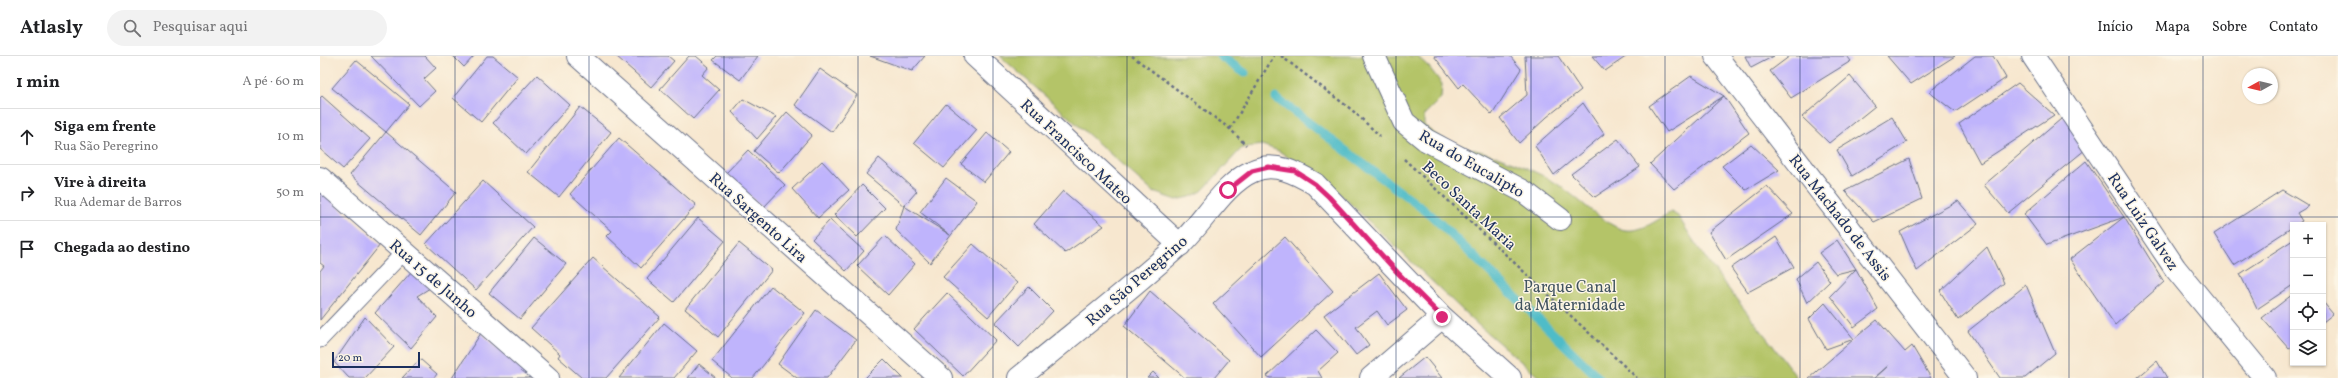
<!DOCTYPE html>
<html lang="pt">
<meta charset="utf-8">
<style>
:root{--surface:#fff;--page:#f2f2f2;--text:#202124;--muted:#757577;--line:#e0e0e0}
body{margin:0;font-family:Vollkorn,serif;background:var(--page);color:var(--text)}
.controls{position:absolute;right:12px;bottom:12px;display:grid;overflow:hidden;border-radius:0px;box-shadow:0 1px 3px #0004}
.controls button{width:36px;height:36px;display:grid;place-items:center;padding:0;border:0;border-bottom:1px solid var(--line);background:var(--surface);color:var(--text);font:20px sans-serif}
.compass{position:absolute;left:1922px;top:12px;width:36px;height:36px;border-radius:50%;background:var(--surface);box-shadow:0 1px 3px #0004;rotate:262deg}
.scale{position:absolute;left:12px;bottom:10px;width:88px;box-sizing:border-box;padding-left:4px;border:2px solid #1b2f5e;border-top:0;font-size:11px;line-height:14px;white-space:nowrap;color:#1b2f5e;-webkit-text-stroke:3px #fcf5e5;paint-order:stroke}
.stop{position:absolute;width:12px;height:12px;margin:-9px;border:3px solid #db2777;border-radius:50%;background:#fff}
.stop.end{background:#db2777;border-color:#fff;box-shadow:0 1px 4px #0008}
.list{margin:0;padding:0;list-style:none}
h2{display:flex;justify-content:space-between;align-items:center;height:52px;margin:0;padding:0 16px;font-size:17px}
h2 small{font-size:13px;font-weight:400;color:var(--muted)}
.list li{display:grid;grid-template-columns:26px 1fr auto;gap:12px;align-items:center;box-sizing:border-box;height:56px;padding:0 16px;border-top:1px solid var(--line)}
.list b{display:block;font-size:15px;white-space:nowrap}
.list p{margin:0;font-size:13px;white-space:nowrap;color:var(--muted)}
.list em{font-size:13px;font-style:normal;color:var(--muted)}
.icon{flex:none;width:22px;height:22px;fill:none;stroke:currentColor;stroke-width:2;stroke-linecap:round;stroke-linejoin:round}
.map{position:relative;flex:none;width:2018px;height:322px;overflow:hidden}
header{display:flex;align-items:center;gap:24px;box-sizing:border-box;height:56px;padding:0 20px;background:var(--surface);border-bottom:1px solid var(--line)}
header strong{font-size:19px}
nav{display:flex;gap:22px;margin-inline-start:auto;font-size:14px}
.search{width:280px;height:36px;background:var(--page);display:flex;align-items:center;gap:10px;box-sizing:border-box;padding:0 14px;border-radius:22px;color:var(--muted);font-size:15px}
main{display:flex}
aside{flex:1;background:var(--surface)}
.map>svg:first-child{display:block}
.green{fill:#b4c467;stroke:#687a62}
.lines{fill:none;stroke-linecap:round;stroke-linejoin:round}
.stream{stroke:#4fbcc8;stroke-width:9}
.building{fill:#bfb4fc}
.service-casing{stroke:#686f86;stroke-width:17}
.minor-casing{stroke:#686f86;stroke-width:24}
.path{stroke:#686f86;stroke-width:2.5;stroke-dasharray:3 3;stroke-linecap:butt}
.service{stroke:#fff;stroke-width:15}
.minor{stroke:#fff;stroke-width:22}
.route{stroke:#db2777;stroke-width:5}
.grid{fill:none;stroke:#1b2f5e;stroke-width:1;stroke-opacity:0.55}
.labels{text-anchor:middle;stroke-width:3;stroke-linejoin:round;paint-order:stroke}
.street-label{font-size:16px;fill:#1b2f5e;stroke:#fcf5e5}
.park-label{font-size:16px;fill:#415460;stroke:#fcf5e5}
</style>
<header>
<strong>Atlasly</strong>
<div class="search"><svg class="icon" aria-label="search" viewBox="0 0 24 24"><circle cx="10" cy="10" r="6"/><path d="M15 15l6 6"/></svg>Pesquisar aqui</div>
<nav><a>Início</a><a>Mapa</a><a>Sobre</a><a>Contato</a></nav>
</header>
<main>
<aside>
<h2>1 min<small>A pé · 60 m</small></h2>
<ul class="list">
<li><svg class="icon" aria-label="ahead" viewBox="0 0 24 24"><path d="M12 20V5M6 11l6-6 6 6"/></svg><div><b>Siga em frente</b><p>Rua São Peregrino</p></div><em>10 m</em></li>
<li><svg class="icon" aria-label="right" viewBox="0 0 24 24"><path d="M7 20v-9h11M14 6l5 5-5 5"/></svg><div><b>Vire à direita</b><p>Rua Ademar de Barros</p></div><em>50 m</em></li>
<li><svg class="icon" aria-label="arrive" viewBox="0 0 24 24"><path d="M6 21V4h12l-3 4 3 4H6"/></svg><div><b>Chegada ao destino</b></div></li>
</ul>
</aside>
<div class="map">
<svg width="2018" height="322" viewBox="0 0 2018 322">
<rect width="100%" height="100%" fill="#fcf5e5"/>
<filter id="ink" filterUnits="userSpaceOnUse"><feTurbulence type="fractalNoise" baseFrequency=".025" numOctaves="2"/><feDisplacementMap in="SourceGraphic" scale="8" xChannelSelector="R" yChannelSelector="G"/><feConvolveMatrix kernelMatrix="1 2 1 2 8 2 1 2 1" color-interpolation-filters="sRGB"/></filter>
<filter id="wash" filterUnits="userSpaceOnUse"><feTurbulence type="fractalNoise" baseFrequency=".012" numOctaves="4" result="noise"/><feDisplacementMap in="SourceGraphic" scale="16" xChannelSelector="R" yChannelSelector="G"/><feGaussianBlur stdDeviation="0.9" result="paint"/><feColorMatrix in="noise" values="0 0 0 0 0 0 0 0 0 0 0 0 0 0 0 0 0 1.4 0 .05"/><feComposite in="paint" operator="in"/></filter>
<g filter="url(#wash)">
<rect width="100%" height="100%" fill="#f7e7cf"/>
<path class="green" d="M680,0H1097L1109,11L1122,28L1121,42L1104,59V69C1124,90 1159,93 1185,103C1201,109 1219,117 1234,126C1252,136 1286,171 1305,174C1323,176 1336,164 1351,156L1358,160C1392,218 1438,267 1477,322H1220L1158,269L1018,136L959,95L942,89L922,92L882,135L870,141L856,144L833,136Z"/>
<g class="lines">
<path class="stream" d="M900,0L925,17
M956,42L1111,159L1279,322"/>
</g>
<g id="blocks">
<path class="building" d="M51,0H105L116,12L104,23L115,35L99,50Z
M133,0H154L144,11Z
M167,0H173L198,21L161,66L133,42Z
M296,0H348L354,5L331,31Z
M369,0H376L389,11L382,19L399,34L373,63L340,33Z
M397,0H438L420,24L393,4Z
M550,0H605L592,15Z
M1114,0H1190L1201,13L1172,59L1143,28L1139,32Z
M1205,0H1238L1261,34L1227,61L1199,87L1180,62L1207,39Z
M1272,0H1307L1285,15Z
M1425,0H1454L1431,12Z
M1470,0H1527L1531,5L1471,42L1450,15Z
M1567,0H1635L1591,28Z
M1655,0H1673L1686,22L1635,56L1609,36Z
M36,4L89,48L66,76L12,32Z
M500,13L537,39L512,76L475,49Z
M217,19L250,49L206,98L173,67Z
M1371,20L1404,40L1429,77L1354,133L1330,108L1404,40L1347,76L1329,50Z
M1530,20L1555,50L1509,87L1482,61Z
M1698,27L1734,59L1660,107L1639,68Z
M2,40L50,83L23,113L0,93V42Z
M423,43L456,61L437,83L412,56Z
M1263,47L1284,78L1234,119L1215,90Z
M626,48L657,74L624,112L594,87Z
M260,51L291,76L239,141L208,116Z
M467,56L492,79L459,117L434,95Z
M1748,57L1766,93L1688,157L1664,129Z
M1572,61L1587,86L1532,120L1517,94Z
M66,76L136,136L101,179L30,119Z
M667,77L689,96L664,126L641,108Z
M299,82L376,149L321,212L287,180L292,175L250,138Z
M1298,83L1320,111L1275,141L1251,118Z
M1431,88L1459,114L1426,134L1402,110Z
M428,94L465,129L443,152L406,117Z
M559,102L597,135L584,150L546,118Z
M1589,103L1602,143L1554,166L1525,135Z
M502,105L529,134L498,162L472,133Z
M1766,105L1804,161L1727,189L1704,158Z
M626,122L657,145L610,207L576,174L584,150L630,179L600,156Z
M163,125L213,171L156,234L106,188Z
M542,129L565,152L537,181L514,159Z
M1447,130L1473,158L1406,204L1389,176Z
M0,134L60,189L0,264V215L4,210L0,207Z
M1962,134L1989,150L1977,157L1982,165L1914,209L1894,178Z
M743,135L784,170L745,197L714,168Z
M1638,145L1658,168L1597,215L1580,176Z
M1804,161L1844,226L1795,269L1750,203Z
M378,162L405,185L354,246L327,223Z
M510,164L544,195L526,215L492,183Z
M565,180L595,208L568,239L537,210Z
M965,181L1013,235L941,301L893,248Z
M1456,181L1474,211L1428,236L1411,212Z
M214,182L246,208L200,263L169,237Z
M1517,184L1536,213L1516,218L1499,197Z
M1973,184V229L1937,253L1920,218Z
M419,187L452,214L398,281L365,253Z
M653,188L697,227L668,261L623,221Z
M1667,191L1684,227L1638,264L1620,235Z
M273,202L340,261L286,322H262L238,301L240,298L211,272Z
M1496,206L1510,225L1487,247L1476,223Z
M1536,213L1558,253L1534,271L1510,240Z
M92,215L110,232L97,240L117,261L91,292L55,257Z
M1059,217L1087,254L1067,269L1057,255L1036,271L1049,289L1036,299L1004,259Z
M1706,229L1735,297L1705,322H1680L1648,275Z
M451,230L485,257L433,322H412L392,305Z
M709,231L733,255L699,291L675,267Z
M830,235L909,304L894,322H865L804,270Z
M627,237L676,284L643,320L594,273Z
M1973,238V290L1969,293L1942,262Z
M2003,246L2013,258L2003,266Z
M1505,247L1534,283L1557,264L1585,296L1592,290L1611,322H1555L1569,309L1554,322H1489L1534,283L1506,293L1489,263Z
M496,254L536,284L507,322H477L458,308Z
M45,261L74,291L45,322H29L14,306Z
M344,267L377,295L354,322H299Z
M996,274L1018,297L998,315L1002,322H950L947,320Z
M161,277L211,322H132Z
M1105,301L1122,322H1079Z
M100,303L117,318L114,322H82Z
M564,303L583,322H545Z
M1837,305L1847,322H1817Z
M379,308L396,322H368Z
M833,316L839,322H827Z"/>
</g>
</g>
<g filter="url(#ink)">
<use href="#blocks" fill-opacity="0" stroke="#686f86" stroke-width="1"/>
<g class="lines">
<g class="service-casing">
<path id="service" d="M0,284L84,196"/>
</g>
<g class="minor-casing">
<path id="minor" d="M258,0L621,322
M655,0L860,189
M1054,0L1084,66L1106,84L1203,135L1240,163
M1396,0L1645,322
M1713,0L1855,212L1945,322
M0,122L228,322
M699,322C752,278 807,236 858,190C882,169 903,128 933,115C954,105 977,117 995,128L1122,261L1190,322
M1051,322L1122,261"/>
</g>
<path class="path" d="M812,0L910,73L926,89
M961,0L1032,54L1060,80
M910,73L954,0
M1084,103L1317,322"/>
<use href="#service" class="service"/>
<use href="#minor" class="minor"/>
</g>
</g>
<g class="lines" filter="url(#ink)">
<path class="route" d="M908,134L932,115L949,111L975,115L995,128L1009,141L1078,217L1122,261"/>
</g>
<path class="grid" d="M135,0V322M269,0V322M404,0V322M538,0V322M673,0V322M807,0V322M942,0V322M1076,0V322M1211,0V322M1345,0V322M1480,0V322M1614,0V322M1749,0V322M1883,0V322M0,161H2018"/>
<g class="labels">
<g class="street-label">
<text transform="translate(757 95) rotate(43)" y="6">Rua Francisco Mateo</text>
<text transform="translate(1152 107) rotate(30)" y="6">Rua do Eucalipto</text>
<text transform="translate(1150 149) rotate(43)" y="6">Beco Santa Maria</text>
<text transform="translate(439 161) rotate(42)" y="6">Rua Sargento Lira</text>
<text transform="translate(1521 161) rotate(52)" y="6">Rua Machado de Assis</text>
<text transform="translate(1824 165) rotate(56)" y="6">Rua Luiz Galvez</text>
<text transform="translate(114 222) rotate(41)" y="6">Rua 15 de Junho</text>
<text transform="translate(816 224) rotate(-41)" y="6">Rua São Peregrino</text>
</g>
<g class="park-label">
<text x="1250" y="236">Parque Canal<tspan x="1250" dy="18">da Maternidade</tspan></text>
</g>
</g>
</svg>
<div class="controls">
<button>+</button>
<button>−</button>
<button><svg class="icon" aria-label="locate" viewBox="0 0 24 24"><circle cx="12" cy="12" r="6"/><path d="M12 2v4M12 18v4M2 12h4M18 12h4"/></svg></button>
<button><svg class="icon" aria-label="layers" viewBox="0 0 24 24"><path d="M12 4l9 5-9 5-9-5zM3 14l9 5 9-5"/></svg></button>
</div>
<svg class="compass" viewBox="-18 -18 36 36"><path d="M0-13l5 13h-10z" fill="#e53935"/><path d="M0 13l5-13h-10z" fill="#757577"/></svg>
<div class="scale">20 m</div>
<div class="stop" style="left:908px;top:134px"></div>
<div class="stop end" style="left:1122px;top:261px"></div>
</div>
</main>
